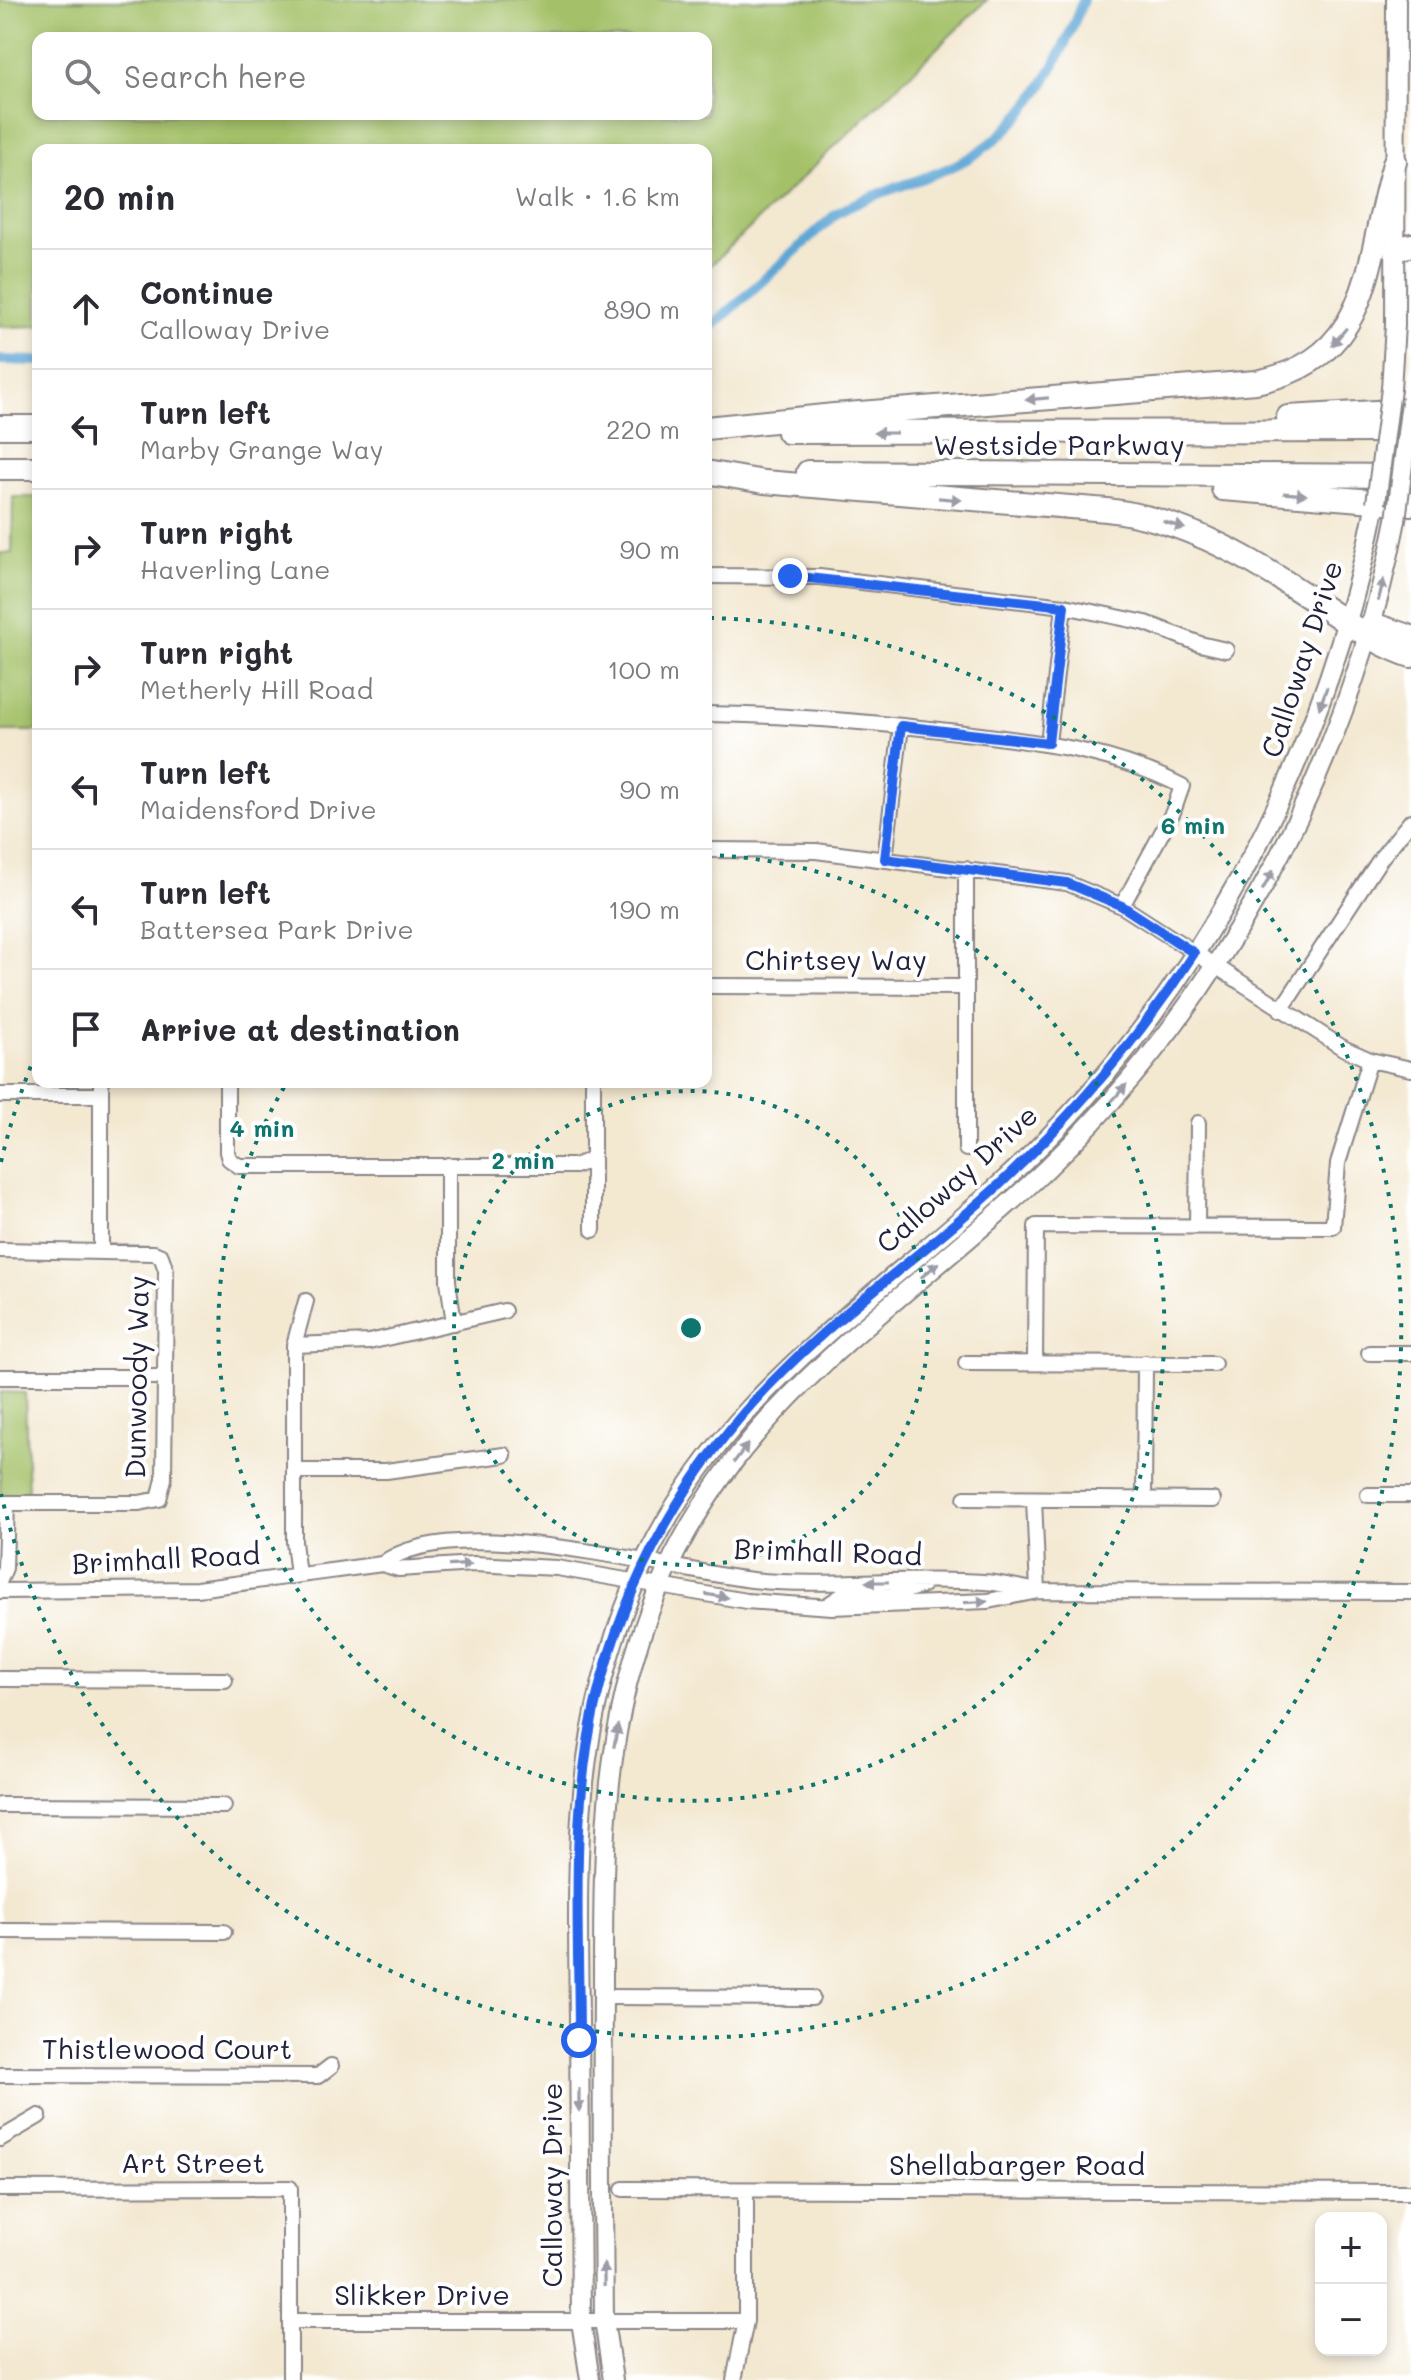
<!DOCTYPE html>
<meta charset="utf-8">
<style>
:root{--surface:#fff;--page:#f2f2f3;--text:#2b2b33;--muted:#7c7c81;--line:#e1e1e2}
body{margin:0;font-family:Mali,sans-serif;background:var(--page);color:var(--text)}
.controls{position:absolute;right:24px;bottom:24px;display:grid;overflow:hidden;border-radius:16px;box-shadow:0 4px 12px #0003}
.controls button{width:72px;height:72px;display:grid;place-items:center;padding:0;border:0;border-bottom:2px solid var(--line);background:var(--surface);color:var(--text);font:40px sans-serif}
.stop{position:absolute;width:24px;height:24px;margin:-18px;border:6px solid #2563eb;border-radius:50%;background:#fff}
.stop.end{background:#2563eb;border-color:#fff;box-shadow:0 2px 8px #0008}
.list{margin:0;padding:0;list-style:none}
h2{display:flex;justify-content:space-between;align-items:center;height:104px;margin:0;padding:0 32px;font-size:34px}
h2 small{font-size:26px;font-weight:400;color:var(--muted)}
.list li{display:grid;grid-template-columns:52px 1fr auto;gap:24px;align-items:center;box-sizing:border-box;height:120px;padding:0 32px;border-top:2px solid var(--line)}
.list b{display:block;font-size:30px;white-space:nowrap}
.list p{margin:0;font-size:26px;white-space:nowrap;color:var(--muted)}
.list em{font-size:26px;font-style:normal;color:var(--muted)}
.icon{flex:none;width:44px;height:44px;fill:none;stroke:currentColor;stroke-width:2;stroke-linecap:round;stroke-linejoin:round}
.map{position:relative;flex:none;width:1411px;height:2380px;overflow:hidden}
.search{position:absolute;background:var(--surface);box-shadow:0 4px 12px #0003;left:32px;top:32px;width:680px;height:88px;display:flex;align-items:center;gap:20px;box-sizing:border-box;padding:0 28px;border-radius:16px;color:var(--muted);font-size:30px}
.panel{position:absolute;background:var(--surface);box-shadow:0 4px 12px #0003;left:32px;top:144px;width:680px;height:944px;border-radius:16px}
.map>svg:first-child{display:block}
.green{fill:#a4c169;stroke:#637252;stroke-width:2;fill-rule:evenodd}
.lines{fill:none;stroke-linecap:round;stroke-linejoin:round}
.canal{stroke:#5fa6d5;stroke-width:10}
.minor-casing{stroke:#8a8586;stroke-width:18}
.major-casing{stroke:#8a8586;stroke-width:22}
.highway-casing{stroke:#8a8586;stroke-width:26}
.minor{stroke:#fff;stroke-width:14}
.major{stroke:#fff;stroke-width:18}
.highway{stroke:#fff;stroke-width:22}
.major-bridge-casing{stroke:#8a8586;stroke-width:22;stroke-linecap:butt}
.major-bridge{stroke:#fff;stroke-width:18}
.oneway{fill:#9c9ca7}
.route{stroke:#2563eb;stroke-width:10}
.ring{fill:none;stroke:#0f766e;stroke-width:4;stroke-dasharray:4 8}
.labels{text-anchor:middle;stroke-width:8;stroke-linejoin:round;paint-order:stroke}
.street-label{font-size:28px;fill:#22223b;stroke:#fff}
.centre{fill:#0f766e;stroke:#fff;stroke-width:4}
.ring-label{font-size:24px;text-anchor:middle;font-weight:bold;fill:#0f766e;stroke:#fff;stroke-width:8;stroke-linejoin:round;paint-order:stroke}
</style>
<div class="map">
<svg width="1411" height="2380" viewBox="0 0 1411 2380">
<rect width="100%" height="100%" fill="#fff"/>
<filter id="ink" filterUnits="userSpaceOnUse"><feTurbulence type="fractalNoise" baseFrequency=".0125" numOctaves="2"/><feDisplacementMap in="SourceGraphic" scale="16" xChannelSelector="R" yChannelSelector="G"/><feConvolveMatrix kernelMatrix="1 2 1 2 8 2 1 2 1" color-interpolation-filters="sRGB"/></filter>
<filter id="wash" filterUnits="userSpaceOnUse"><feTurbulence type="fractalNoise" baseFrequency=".006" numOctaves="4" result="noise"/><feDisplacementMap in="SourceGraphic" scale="32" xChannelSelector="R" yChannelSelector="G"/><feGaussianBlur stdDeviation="1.8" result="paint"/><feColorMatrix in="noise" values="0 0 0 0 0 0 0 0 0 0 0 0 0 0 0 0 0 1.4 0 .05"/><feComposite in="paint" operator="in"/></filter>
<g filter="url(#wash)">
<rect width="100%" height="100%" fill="#f3e8d0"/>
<path class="green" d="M0,0H987L706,270V150H38V326L0,327ZM706,38V114H38V38Z
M13,497H38V731H0V553H12Z
M0,1392L25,1393L28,1495H0Z"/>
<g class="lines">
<path class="canal" d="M706,332L836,214C870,194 908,185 944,170C1018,141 1057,71 1083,0
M0,360L38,361"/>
</g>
</g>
<g filter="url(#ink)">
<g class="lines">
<g class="minor-casing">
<path id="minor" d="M706,576L819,577L1064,606L1146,623L1200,644L1226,650
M706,714C791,715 873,722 957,732C1036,742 1110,749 1182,786L1173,812L1122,906
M1048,743L1064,606
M706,850L816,851L1067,883L1122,906L1343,1048L1370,1060L1411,1069
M885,859L901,726
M706,986L966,987
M1281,1010L1381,858L1411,821
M227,1082V1152L229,1159L239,1166H575L592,1159
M0,1095H101
M966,1149V869
M448,1165V1281L454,1323
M1197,1226L1198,1123
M593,1230V1082
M0,1250L154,1253L161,1256L166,1270L164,1479L159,1499L139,1503H0
M101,1251V1082
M294,1345L369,1342L504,1311
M1369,1353H1411
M966,1363L1214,1364
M1035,1363L1036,1226L1333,1227L1338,1163L1370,1060
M0,1377H164
M294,1471H386L504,1455
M1368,1495H1411
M965,1498L1213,1500
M1034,1499L1038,1591
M1144,1499L1145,1363
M382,1564C453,1509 666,1570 752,1580C829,1588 907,1576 984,1582C1002,1583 1020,1588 1038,1591L1411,1592
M298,1575L294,1542V1345L306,1301
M0,1580L5,1568L7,1503
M0,1591L197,1589L382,1564L399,1569L474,1564L557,1568L746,1601L832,1607L988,1601L1038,1591
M826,1606L841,1596L893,1595L923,1585
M0,1679L225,1680
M0,1805L224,1806
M0,1931L224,1932
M603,1997L812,1998
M0,2075L318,2076L331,2066
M0,2139L39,2116
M0,2189L290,2188V2380
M623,2189L1411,2192
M290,2321H746
M734,2380L746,2321V2190"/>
</g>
<g class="major-casing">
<path id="major" d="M1391,389L1395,325L1396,0
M590,2380L581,2321C580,2219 579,2118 579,2017C577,1861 572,1733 634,1585C711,1402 858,1314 997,1187C1195,1007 1324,765 1376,503
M613,2380L604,2320C603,2212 602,2105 603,1998C603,1854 601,1726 658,1590C736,1406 885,1317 1025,1189C1218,1012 1346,776 1396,520"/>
</g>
<g class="highway-casing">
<path id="highway" d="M1395,250L1411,245
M1288,417L1411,410
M0,427H38
M706,428L834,415L1256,382C1377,359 1365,255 1395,161
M788,432L1411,431
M0,468H38
M706,472L764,482L1107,510C1187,519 1259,563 1325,608C1354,627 1378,645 1411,656
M808,472L1411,476
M1223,489L1411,504
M1372,624L1411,637"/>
</g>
<use href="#minor" class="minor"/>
<use href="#major" class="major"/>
<use href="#highway" class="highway"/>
<g class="major-bridge-casing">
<path id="major-bridge" d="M1376,503L1391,389
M1396,520L1411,402"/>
</g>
<use href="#major-bridge" class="major-bridge"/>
</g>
<defs><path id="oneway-solid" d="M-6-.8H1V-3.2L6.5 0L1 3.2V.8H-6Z" transform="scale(2)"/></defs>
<g class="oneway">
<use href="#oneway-solid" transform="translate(1339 337) rotate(130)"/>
<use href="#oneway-solid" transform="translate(1037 399) rotate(175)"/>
<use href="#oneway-solid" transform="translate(885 433) rotate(-180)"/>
<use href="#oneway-solid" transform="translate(1295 494) rotate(4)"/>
<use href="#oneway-solid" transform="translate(950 499) rotate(5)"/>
<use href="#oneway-solid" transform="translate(1174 525) rotate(18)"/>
<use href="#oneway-solid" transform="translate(1381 590) rotate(-76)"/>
<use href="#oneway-solid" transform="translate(1323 698) rotate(110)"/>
<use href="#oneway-solid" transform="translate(1268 880) rotate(-61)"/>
<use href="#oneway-solid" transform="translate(1119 1093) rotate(-49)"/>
<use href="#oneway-solid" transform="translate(930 1270) rotate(-40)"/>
<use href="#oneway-solid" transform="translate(741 1453) rotate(-53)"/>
<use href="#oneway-solid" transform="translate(460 1565) rotate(-3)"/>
<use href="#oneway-solid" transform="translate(877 1582) rotate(180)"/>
<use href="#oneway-solid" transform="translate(717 1596) rotate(9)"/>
<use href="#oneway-solid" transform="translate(976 1602) rotate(-3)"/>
<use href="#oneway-solid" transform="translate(616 1736) rotate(-79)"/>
<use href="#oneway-solid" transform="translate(579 2100) rotate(90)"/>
<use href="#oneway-solid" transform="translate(604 2275) rotate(-91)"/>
</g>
</g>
<g class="lines" filter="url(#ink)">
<path class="route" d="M579,2040C579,1928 570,1815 595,1705C625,1577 691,1461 784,1370C851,1303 930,1249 999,1185C1074,1115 1139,1038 1194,953L1122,906L1067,883L885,859L901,726L1048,743L1064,606L790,576"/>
</g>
<g class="ring">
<circle cx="691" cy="1328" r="237"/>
<path d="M708 855A473 473 0 1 1 286 1084"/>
<path d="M1 1162A710 710 0 0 1 37 1051M710 618A710 710 0 1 1 1 1494"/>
</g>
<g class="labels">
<g class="street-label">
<text x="1059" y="455">Westside Parkway</text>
<text transform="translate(1302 659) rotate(-72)" y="10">Calloway Drive</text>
<text x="836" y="970">Chirtsey Way</text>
<text transform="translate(957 1179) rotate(-42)" y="10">Calloway Drive</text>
<text transform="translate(137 1377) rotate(-89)" y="10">Dunwoody Way</text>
<text transform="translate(828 1552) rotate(2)" y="10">Brimhall Road</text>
<text transform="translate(166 1559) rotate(-3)" y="10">Brimhall Road</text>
<text x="167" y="2059">Thistlewood Court</text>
<text x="193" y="2173">Art Street</text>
<text x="1017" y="2175">Shellabarger Road</text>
<text transform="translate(552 2185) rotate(-90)" y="10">Calloway Drive</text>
<text x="422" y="2305">Slikker Drive</text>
</g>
</g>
<circle cx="691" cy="1328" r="12" class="centre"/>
<g class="ring-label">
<text x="1193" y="834">6 min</text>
<text x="262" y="1137">4 min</text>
<text x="523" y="1169">2 min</text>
</g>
</svg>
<div class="controls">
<button>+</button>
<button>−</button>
</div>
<div class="stop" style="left:579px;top:2040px"></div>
<div class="stop end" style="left:790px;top:576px"></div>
<div class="search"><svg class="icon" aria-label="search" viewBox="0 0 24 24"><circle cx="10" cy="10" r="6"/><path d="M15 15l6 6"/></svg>Search here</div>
<section class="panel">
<h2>20 min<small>Walk · 1.6 km</small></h2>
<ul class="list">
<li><svg class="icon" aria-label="ahead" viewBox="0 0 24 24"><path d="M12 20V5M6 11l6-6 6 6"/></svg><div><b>Continue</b><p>Calloway Drive</p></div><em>890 m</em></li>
<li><svg class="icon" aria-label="left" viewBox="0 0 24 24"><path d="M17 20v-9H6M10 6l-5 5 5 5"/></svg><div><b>Turn left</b><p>Marby Grange Way</p></div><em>220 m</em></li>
<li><svg class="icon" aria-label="right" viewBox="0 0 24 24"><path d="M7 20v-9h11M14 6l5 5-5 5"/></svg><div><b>Turn right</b><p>Haverling Lane</p></div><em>90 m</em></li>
<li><svg class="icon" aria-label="right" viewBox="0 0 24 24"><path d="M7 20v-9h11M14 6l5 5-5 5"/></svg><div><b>Turn right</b><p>Metherly Hill Road</p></div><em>100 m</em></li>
<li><svg class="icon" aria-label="left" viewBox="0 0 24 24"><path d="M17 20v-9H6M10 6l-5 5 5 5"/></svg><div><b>Turn left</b><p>Maidensford Drive</p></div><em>90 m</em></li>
<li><svg class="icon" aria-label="left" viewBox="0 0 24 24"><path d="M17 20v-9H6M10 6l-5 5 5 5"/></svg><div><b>Turn left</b><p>Battersea Park Drive</p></div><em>190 m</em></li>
<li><svg class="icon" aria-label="arrive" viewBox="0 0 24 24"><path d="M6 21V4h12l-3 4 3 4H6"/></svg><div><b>Arrive at destination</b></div></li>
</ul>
</section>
</div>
